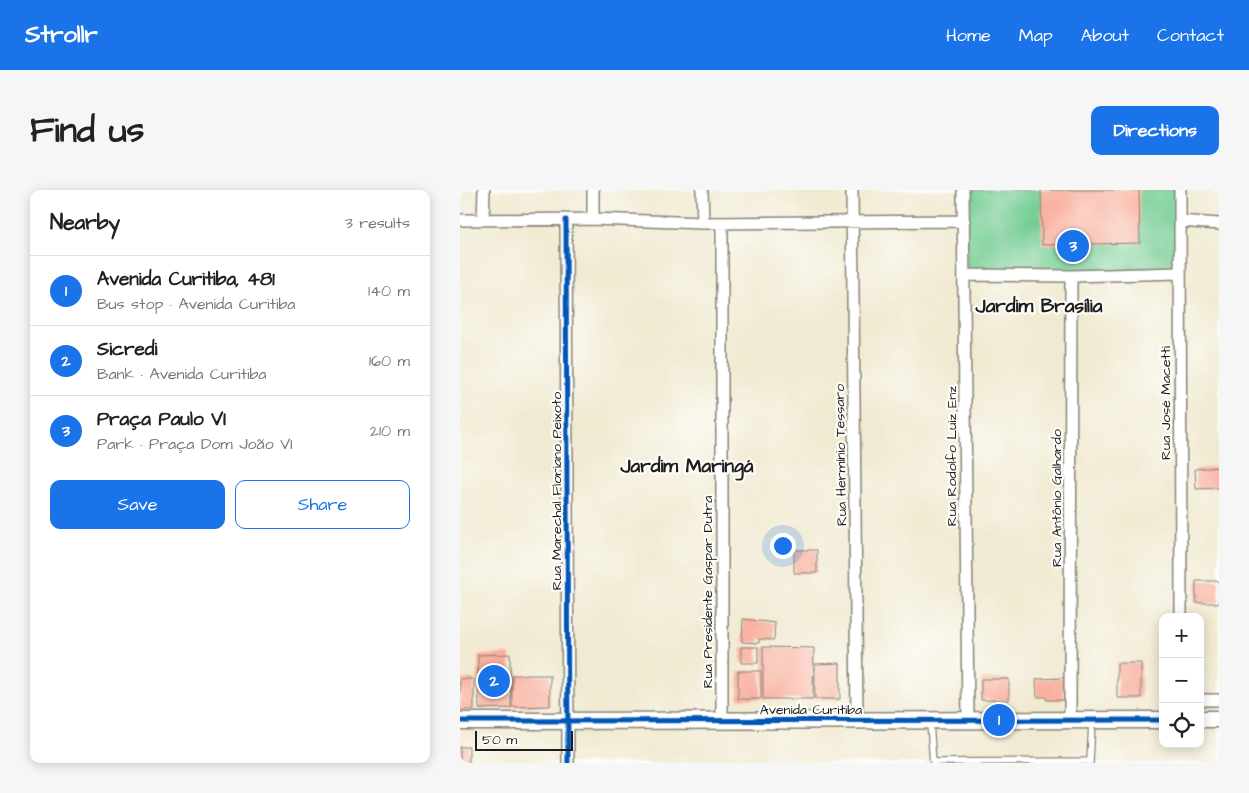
<!DOCTYPE html>
<meta charset="utf-8">
<style>
:root{--surface:#fff;--page:#f6f6f6;--text:#222;--muted:#767676;--line:#e0e0e0;--accent:#1a73e8}
body{margin:0;font-family:"Architects Daughter",sans-serif;background:var(--page);color:var(--text)}
.controls{position:absolute;right:15px;bottom:15px;display:grid;overflow:hidden;border-radius:10px;box-shadow:0 2px 12px #0003}
.controls button{width:45px;height:45px;display:grid;place-items:center;padding:0;border:0;border-bottom:1px solid var(--line);background:var(--surface);color:var(--text);font:25px sans-serif}
.scale{position:absolute;left:15px;bottom:12px;width:98px;box-sizing:border-box;padding-left:5px;border:2px solid #1c1c1c;border-top:0;font-size:14px;line-height:18px;white-space:nowrap;color:#1c1c1c;-webkit-text-stroke:4px #fdfcf7;paint-order:stroke}
.you{position:absolute;left:322px;top:355px;width:18px;height:18px;margin:-12px;border:4px solid #fff;border-radius:50%;background:#1a73e8;box-shadow:0 0 0 8px #1a73e833}
.badge{display:grid;place-items:center;width:32px;height:32px;border-radius:50%;background:var(--accent);color:#fff;font-size:16px;font-weight:700}
.pin{position:absolute;translate:-50% -50%;border:2px solid #fff;box-shadow:0 1px 5px #0006}
.list{margin:0;padding:0;list-style:none}
h2{display:flex;justify-content:space-between;align-items:center;height:65px;margin:0;padding:0 20px;font-size:21px}
h2 small{font-size:16px;font-weight:400;color:var(--muted)}
.list li{display:grid;grid-template-columns:32px 1fr auto;gap:15px;align-items:center;box-sizing:border-box;height:70px;padding:0 20px;border-top:1px solid var(--line)}
.list b{display:block;font-size:19px;white-space:nowrap}
.list p{margin:0;font-size:16px;white-space:nowrap;color:var(--muted)}
.list em{font-size:16px;font-style:normal;color:var(--muted)}
.actions{display:flex;gap:10px;padding:15px 20px}
.actions a{flex:1;padding:11px 0;border:1px solid var(--accent);border-radius:10px;text-align:center;font-size:18px;color:var(--accent)}
.actions .main{background:var(--accent);color:#fff}
.icon{flex:none;width:28px;height:28px;fill:none;stroke:currentColor;stroke-width:2;stroke-linecap:round;stroke-linejoin:round}
.map{position:relative;flex:none;width:759px;height:573px;overflow:hidden;border-radius:10px}
header{display:flex;align-items:center;gap:30px;box-sizing:border-box;height:70px;padding:0 25px;background:var(--accent);color:#fff}
header strong{font-size:24px}
nav{display:flex;gap:28px;margin-inline-start:auto;font-size:18px}
.intro{display:flex;align-items:center;justify-content:space-between;box-sizing:border-box;height:120px;padding:0 30px}
h1{margin:0;font-size:35px}
.button{padding:12px 22px;border-radius:10px;background:var(--accent);color:#fff;font-size:18px;font-weight:700}
main{display:flex;gap:30px;padding:0 30px}
aside{flex:1;background:var(--surface);border-radius:10px;box-shadow:0 2px 12px #0003}
.map>svg:first-child{display:block}
.green{fill:#74cd94;stroke:#487458}
.building{fill:#f9ae9d}
.lines{fill:none;stroke-linecap:round;stroke-linejoin:round}
.lane-casing{stroke:#868377;stroke-width:8}
.street-casing{stroke:#868377;stroke-width:14}
.secondary-casing{stroke:#868377;stroke-width:19}
.lane{stroke:#fff;stroke-width:5.5}
.street{stroke:#fff;stroke-width:11}
.secondary{stroke:#fff;stroke-width:16}
.cycleway-casing{stroke:#fdfcf7;stroke-width:8}
.cycleway{stroke:#0057b8;stroke-width:5}
.labels{text-anchor:middle;stroke-width:4.5;stroke-linejoin:round;paint-order:stroke}
.street-label{font-size:14px;fill:#1c1c1c;stroke:#fdfcf7}
.district-label{font-size:19px;font-weight:bold;fill:#1c1c1c;stroke:#fdfcf7}
</style>
<header>
<strong>Strollr</strong>
<nav><a>Home</a><a>Map</a><a>About</a><a>Contact</a></nav>
</header>
<div class="intro"><h1>Find us</h1><a class="button">Directions</a></div>
<main>
<aside>
<h2>Nearby<small>3 results</small></h2>
<ul class="list">
<li><span class="badge">1</span><div><b>Avenida Curitiba, 481</b><p>Bus stop · Avenida Curitiba</p></div><em>140 m</em></li>
<li><span class="badge">2</span><div><b>Sicredi</b><p>Bank · Avenida Curitiba</p></div><em>160 m</em></li>
<li><span class="badge">3</span><div><b>Praça Paulo VI</b><p>Park · Praça Dom João VI</p></div><em>210 m</em></li>
</ul>
<div class="actions"><a class="main">Save</a><a>Share</a></div>
</aside>
<div class="map">
<svg width="759" height="573" viewBox="0 0 759 573">
<rect width="100%" height="100%" fill="#fdfcf7"/>
<filter id="ink" filterUnits="userSpaceOnUse"><feTurbulence type="fractalNoise" baseFrequency=".02" numOctaves="2"/><feDisplacementMap in="SourceGraphic" scale="10" xChannelSelector="R" yChannelSelector="G"/><feConvolveMatrix kernelMatrix="1 2 1 2 8 2 1 2 1" color-interpolation-filters="sRGB"/></filter>
<filter id="wash" filterUnits="userSpaceOnUse"><feTurbulence type="fractalNoise" baseFrequency=".0096" numOctaves="4" result="noise"/><feDisplacementMap in="SourceGraphic" scale="20" xChannelSelector="R" yChannelSelector="G"/><feGaussianBlur stdDeviation="1.12" result="paint"/><feColorMatrix in="noise" values="0 0 0 0 0 0 0 0 0 0 0 0 0 0 0 0 0 1.4 0 .05"/><feComposite in="paint" operator="in"/></filter>
<g filter="url(#wash)">
<rect width="100%" height="100%" fill="#f1ead2"/>
<path class="green" d="M507,0H718L719,81L507,82Z"/>
<g id="blocks">
<path class="building" d="M581,0H679L680,53L582,55Z
M759,277V298L736,299L735,279Z
M334,360H357V383H334Z
M736,391H759V413H736Z
M283,429L315,433L314,450L299,449V453L282,452Z
M281,457H298V473H281Z
M303,457L354,458L353,509H303Z
M50,464L51,518L19,519L18,465Z
M380,473V509H355V474Z
M657,473H681V508H657Z
M278,481H301V509H278Z
M52,485H90V516L52,517Z
M604,488V510H586V507H577L576,489Z
M0,489H14V520H0Z
M521,489H549V510H521Z
M0,557H9V573H0Z"/>
</g>
</g>
<g filter="url(#ink)">
<use href="#blocks" fill-opacity="0" stroke="#868377" stroke-width="1"/>
<g class="lines">
<g class="lane-casing">
<path id="lane" d="M470,533L473,573
M473,572L630,571
M630,572L632,532"/>
</g>
<g class="street-casing">
<path id="street" d="M242,0L243,33
M392,0L397,530
M503,0L508,531
M720,0L721,427
M133,29V0
M0,30L133,29L243,33L504,31
M23,30L24,0
M106,30L108,573
M720,31L759,34
M262,33V530
M505,85L611,86L720,83
M740,510H759
M610,530L611,86"/>
</g>
<g class="secondary-casing">
<path id="secondary" d="M740,529H759
M0,531L703,530"/>
</g>
<use href="#lane" class="lane"/>
<use href="#street" class="street"/>
<use href="#secondary" class="secondary"/>
<g class="cycleway-casing">
<path id="cycleway" d="M106,30L108,573
M0,531L703,530"/>
</g>
<use href="#cycleway" class="cycleway"/>
</g>
</g>
<g class="labels">
<g class="street-label">
<text transform="translate(705 213) rotate(-90)" y="5">Rua José Macetti</text>
<text transform="translate(380 265) rotate(-91)" y="5">Rua Hermínio Tessaro</text>
<text transform="translate(491 266) rotate(-90)" y="5">Rua Rodolfo Luiz Enz</text>
<text transform="translate(96 301) rotate(-90)" y="5">Rua Marechal Floriano Peixoto</text>
<text transform="translate(596 308) rotate(-90)" y="5">Rua Antônio Galhardo</text>
<text transform="translate(247 402) rotate(-90)" y="5">Rua Presidente Gaspar Dutra</text>
<text x="351" y="524">Avenida Curitiba</text>
</g>
<g class="district-label">
<text x="579" y="122">Jardim Brasília</text>
<text x="227" y="282">Jardim Maringá</text>
</g>
</g>
</svg>
<div class="controls">
<button>+</button>
<button>−</button>
<button><svg class="icon" aria-label="locate" viewBox="0 0 24 24"><circle cx="12" cy="12" r="6"/><path d="M12 2v4M12 18v4M2 12h4M18 12h4"/></svg></button>
</div>
<div class="scale">50 m</div>
<div class="you"></div>
<div class="pin badge" style="left:539px;top:530px">1</div>
<div class="pin badge" style="left:34px;top:491px">2</div>
<div class="pin badge" style="left:613px;top:56px">3</div>
</div>
</main>
